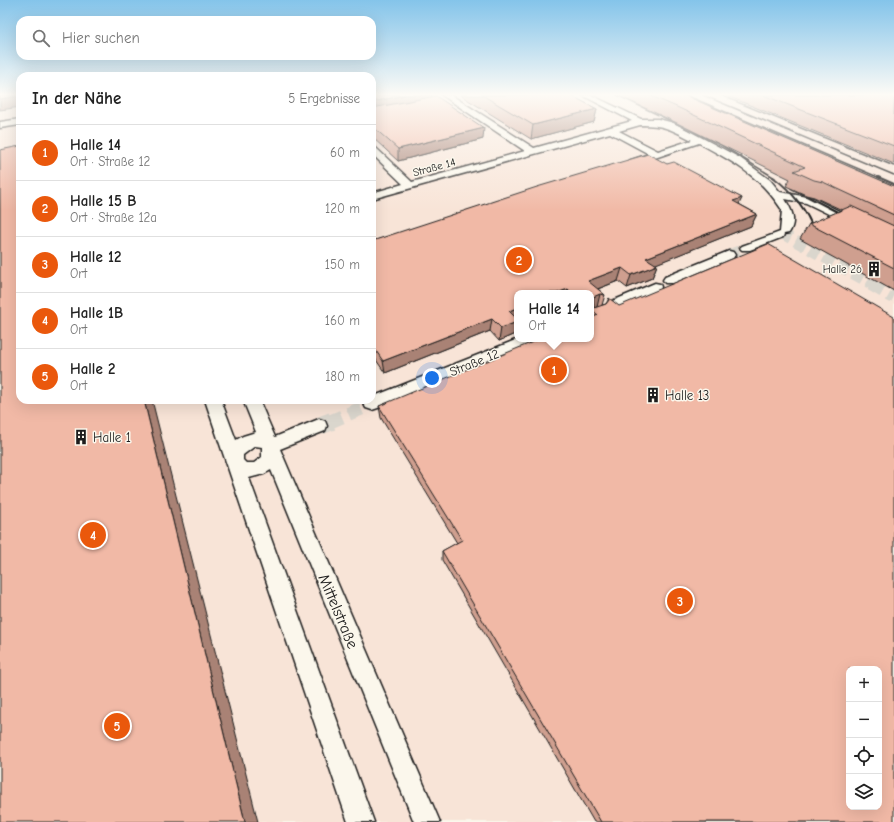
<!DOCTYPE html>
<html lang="de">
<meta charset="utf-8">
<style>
:root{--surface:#fff;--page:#f6f6f6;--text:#222;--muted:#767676;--line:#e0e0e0;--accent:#ea580c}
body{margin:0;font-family:"Comic Neue",sans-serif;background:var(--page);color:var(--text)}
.controls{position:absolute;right:12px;bottom:12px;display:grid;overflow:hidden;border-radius:8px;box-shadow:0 4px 16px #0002}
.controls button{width:36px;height:36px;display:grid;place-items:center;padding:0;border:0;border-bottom:1px solid var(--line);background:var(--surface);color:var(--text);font:20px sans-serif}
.you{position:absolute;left:432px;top:378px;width:14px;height:14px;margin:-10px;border:3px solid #fff;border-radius:50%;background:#1a73e8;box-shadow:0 0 0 6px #1a73e833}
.badge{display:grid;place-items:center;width:26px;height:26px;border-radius:50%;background:var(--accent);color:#fff;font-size:13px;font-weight:700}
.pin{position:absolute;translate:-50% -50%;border:2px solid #fff;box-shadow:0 1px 4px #0006}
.popup{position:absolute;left:514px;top:290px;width:80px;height:52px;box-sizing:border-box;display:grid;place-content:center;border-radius:8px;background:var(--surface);filter:drop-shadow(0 1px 3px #0005);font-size:13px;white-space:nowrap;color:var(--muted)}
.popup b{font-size:15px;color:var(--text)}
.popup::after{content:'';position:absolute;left:50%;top:100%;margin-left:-8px;border:8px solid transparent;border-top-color:var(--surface)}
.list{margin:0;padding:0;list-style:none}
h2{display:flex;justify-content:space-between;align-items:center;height:52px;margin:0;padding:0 16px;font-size:17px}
h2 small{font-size:13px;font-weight:400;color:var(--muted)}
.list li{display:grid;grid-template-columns:26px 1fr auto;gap:12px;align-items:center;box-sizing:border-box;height:56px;padding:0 16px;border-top:1px solid var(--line)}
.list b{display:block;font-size:15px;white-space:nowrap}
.list p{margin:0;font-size:13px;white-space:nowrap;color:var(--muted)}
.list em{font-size:13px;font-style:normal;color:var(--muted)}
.icon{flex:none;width:22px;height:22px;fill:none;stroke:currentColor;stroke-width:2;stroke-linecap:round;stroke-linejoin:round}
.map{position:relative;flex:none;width:894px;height:822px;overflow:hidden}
.search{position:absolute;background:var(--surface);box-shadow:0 4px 16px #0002;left:16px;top:16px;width:360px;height:44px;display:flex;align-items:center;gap:10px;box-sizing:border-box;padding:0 14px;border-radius:12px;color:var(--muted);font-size:15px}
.panel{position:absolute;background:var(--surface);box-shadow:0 4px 16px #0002;left:16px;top:72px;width:360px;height:332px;border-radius:12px}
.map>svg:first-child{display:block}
.built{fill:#f8e4d7;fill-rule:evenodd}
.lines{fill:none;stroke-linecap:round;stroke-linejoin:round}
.minor-tunnel-far2{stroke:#dad6cd;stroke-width:11;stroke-dasharray:11 5.5;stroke-linecap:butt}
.minor-tunnel-far1{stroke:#dad6cd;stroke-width:14;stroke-dasharray:14 7;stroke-linecap:butt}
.minor-tunnel{stroke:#dad6cd;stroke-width:18;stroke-dasharray:18 9;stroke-linecap:butt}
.minor-casing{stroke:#1c1c1c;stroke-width:3}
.minor{fill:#fbf7ec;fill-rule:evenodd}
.rail-far1{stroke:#1c1c1c;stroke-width:1.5}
.rail{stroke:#1c1c1c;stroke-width:2}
.wall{fill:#cf9f8f;stroke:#1c1c1c}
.shaded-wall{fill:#a98274;stroke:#1c1c1c}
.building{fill:#f1b9a6;stroke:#1c1c1c;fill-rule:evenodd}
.labels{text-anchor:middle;stroke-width:3;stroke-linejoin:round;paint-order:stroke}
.far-street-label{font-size:11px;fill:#1c1c1c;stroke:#fbf7ec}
.far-poi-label{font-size:11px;fill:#1c1c1c;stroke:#fbf7ec;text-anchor:end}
.street-label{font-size:13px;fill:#1c1c1c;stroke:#fbf7ec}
.poi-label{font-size:13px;fill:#1c1c1c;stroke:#fbf7ec;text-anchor:start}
.near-street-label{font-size:16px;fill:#1c1c1c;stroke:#fbf7ec}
</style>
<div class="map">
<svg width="894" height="822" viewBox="0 0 894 822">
<rect width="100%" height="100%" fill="#fbf7ec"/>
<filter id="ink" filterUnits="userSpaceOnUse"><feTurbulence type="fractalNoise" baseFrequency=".025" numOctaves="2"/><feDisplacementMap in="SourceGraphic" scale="8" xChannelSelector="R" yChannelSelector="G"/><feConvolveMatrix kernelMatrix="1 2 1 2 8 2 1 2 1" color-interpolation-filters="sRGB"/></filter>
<g filter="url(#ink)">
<path class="built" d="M0,95H20V400H372V95H894V822H0ZM517,293H591V339H517ZM849,669H879V807H849Z"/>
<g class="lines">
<path class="minor-tunnel-far2" d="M781,233L873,285
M729,255L746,248"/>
<path class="minor-tunnel-far1" d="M871,284L894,297
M329,422L372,404"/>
<path class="minor-tunnel" d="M319,426L332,421"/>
<g class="minor-casing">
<path id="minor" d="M442,95H451L534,148L632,121L582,95H591L641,119H658L674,123L740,158L770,180L780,192L813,198L857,220L859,222L853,225L849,224L806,203L785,199C792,210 797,221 789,233L784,234L783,237L750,250H742L740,248L742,246L780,232L782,210C759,175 735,163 699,143L634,165H628L626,163L628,161L649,154L610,133L372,199V193L403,184L372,154V146L375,147L412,182L525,151ZM640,125C664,125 671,129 692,140L658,151L619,131Z
M20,119V125L0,128V122Z
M729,251L733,252L735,255L733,258L673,283H665L663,280L665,277Z
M655,283L660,284L661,287L660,290L620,308L615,309L610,308L608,305L610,302Z
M518,339H539L537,342L378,408L372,410L366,408L364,404L366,400H372V397Z
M205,400H221L236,440L243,436L256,432L243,400H259L275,437L319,419L325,421L327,426L325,431L280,449L440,822H414L271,470L264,474L249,478L374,822H348ZM255,446L262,447V457L254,463H246L243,460V455Z"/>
</g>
<use href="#minor" class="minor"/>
<path class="rail-far1" d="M617,95L721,145L775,178
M686,95L880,178
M703,95L894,175
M720,95L894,166"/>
<path class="rail" d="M773,177C793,192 807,210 815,233
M878,177L894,184
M791,188L847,217"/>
</g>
<path class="wall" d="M372,95H432V96L483,139L398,161L372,137Z
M460,95H570L597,109L594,122L531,139Z
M617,95H684L894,186V291L800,239L809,224L842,210L814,197L806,195L786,186L790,179L675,122Z
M725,95H894V164Z
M667,164L742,198L739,204L757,214L751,226L655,264L657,265L652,278L627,288L618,281L598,289L605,295L602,305L606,304L609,298L894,822H594L442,560V551L457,543L381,418L379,406L591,339V293H517V333L499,341L490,331L385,373L372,354V241Z"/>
<path class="shaded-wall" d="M405,95H432V100L372,113V102Z
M20,96V107L0,110V99Z
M597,109L594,122L531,139L533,125Z
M484,128L483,139L398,161V149Z
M742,198L736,210L733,201Z
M757,214L751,226L641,270L646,258Z
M657,265L652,278L627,288L631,275Z
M622,268L618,281L587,293L588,281Z
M568,289L567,293H557Z
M600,294L597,307L591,309L593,297Z
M517,308V320L509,311Z
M492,319L490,331L385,373L383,361Z
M517,322V333L499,341L501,328Z
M144,400H152L258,822H245Z"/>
<path class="building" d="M0,95H20V96L0,99Z
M372,95H405L372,102Z
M482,95H570L597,109L533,125Z
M649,95H684L894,186V215L823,182L814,180L794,171L805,167L679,108Z
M763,95H894V146Z
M436,96L484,128L398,149L372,126V108Z
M20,146V400H144L245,822H0V150Z
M648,154L667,164L674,162L742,198L733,201L757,214L646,258L657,265L631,275L622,268L588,281L605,295L600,294L593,297L594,308L606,304L609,300V298L619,306L768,244L894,317V822H601L442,551L462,540L379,406L540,339H591V318L598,315L591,309V293H572L568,289L557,293H517V308L509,311L517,319V322L501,328L492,319L383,361L372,345V241L537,187ZM849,669H879V807H849Z
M851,206L894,226V268L809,224Z"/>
</g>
<linearGradient id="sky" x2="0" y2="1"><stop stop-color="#84c4ea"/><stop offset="0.45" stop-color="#fdfbf6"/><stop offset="1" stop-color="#fdfbf6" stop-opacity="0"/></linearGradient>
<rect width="894" height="210" fill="url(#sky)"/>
<defs>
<g id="building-bare" transform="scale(1.2)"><path d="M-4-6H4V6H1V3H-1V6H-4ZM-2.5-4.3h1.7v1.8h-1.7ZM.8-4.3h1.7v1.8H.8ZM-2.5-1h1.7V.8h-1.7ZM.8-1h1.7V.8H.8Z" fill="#1c1c1c" stroke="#fbf7ec" stroke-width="2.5" paint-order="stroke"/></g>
</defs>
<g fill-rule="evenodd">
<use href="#building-bare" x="874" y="269"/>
<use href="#building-bare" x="653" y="395"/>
<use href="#building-bare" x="81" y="437"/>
</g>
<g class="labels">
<g class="far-street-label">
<text transform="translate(434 167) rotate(-15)" y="4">Straße 14</text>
</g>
<g class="far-poi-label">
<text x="862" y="273">Halle 26</text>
</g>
<g class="street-label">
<text transform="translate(474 362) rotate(-22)" y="5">Straße 12</text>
</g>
<g class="poi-label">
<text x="665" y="400">Halle 13</text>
<text x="93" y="442">Halle 1</text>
</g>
<g class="near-street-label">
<text transform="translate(339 611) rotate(67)" y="6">Mittelstraße</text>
</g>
</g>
</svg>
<div class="controls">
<button>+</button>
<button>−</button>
<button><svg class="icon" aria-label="locate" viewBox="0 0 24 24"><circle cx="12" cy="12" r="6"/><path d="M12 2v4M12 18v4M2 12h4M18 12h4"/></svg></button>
<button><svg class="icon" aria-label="layers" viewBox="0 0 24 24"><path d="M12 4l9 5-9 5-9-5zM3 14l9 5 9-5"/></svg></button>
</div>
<div class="you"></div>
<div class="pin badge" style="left:554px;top:370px">1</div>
<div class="popup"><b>Halle 14</b>Ort</div>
<div class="pin badge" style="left:519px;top:260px">2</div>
<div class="pin badge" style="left:680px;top:601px">3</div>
<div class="pin badge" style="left:93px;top:535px">4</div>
<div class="pin badge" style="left:117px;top:726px">5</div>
<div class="search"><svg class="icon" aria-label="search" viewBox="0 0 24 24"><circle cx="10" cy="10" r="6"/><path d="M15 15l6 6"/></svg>Hier suchen</div>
<section class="panel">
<h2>In der Nähe<small>5 Ergebnisse</small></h2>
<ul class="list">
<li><span class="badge">1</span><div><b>Halle 14</b><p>Ort · Straße 12</p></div><em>60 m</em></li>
<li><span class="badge">2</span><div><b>Halle 15 B</b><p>Ort · Straße 12a</p></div><em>120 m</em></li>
<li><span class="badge">3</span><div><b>Halle 12</b><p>Ort</p></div><em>150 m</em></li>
<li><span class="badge">4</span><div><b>Halle 1B</b><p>Ort</p></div><em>160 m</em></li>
<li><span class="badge">5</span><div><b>Halle 2</b><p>Ort</p></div><em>180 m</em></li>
</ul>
</section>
</div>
